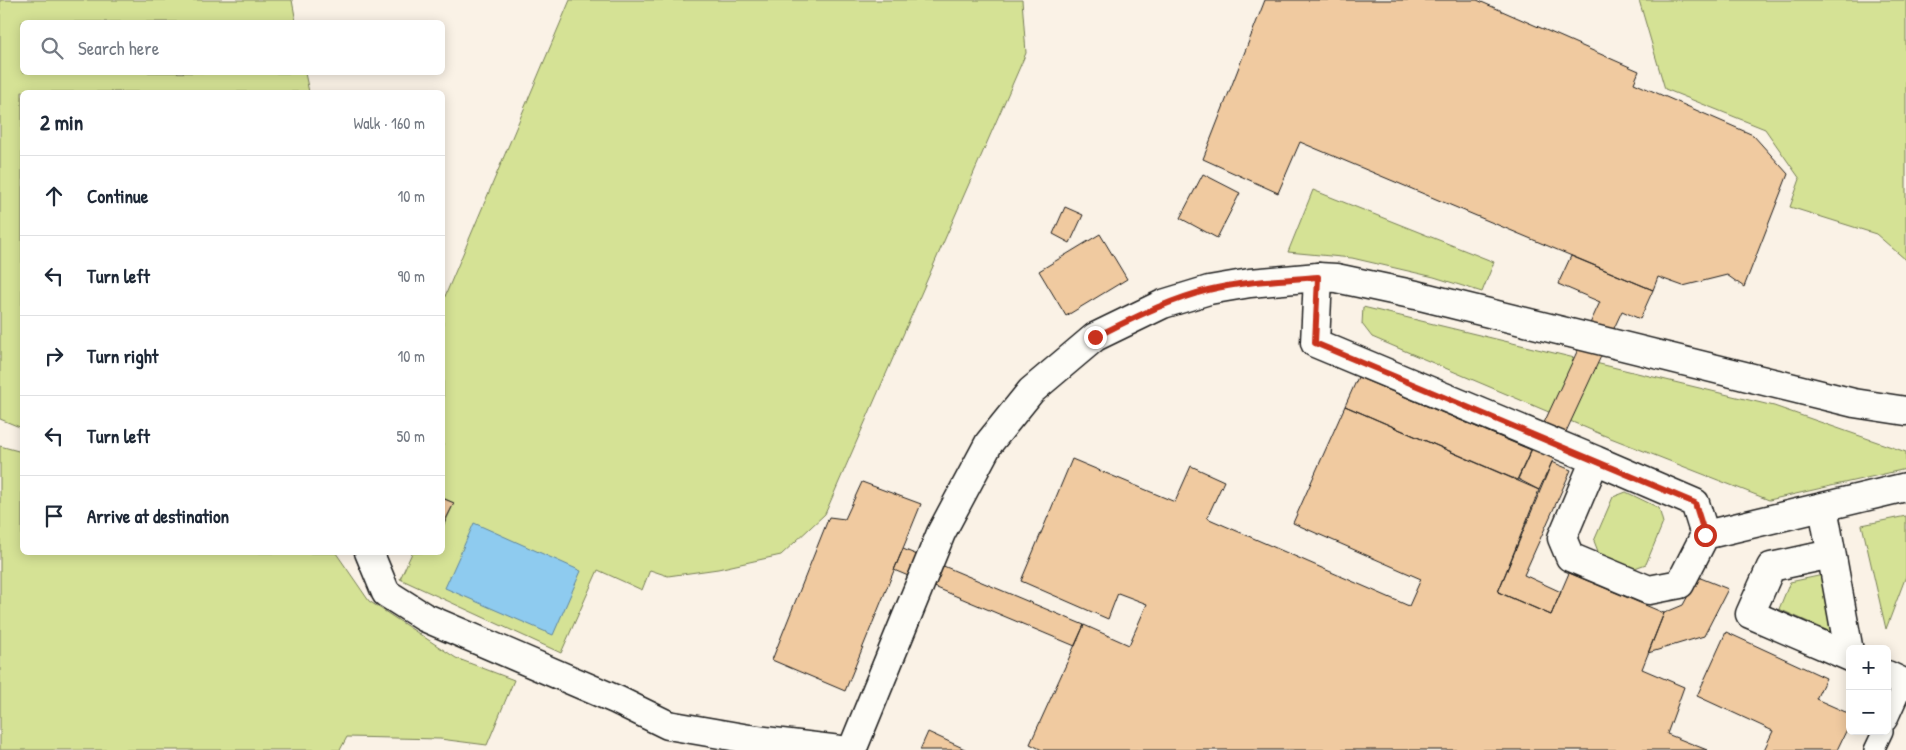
<!DOCTYPE html>
<meta charset="utf-8">
<style>
:root{--surface:#fff;--page:#f2f2f3;--text:#1f2937;--muted:#747a83;--line:#e0e1e3}
body{margin:0;font-family:"Patrick Hand",sans-serif;background:var(--page);color:var(--text)}
.controls{position:absolute;right:15px;bottom:15px;display:grid;overflow:hidden;border-radius:8px;box-shadow:0 2px 12px #0003}
.controls button{width:45px;height:45px;display:grid;place-items:center;padding:0;border:0;border-bottom:1px solid var(--line);background:var(--surface);color:var(--text);font:25px sans-serif}
.stop{position:absolute;width:15px;height:15px;margin:-11px;border:4px solid #c8321e;border-radius:50%;background:#fff}
.stop.end{background:#c8321e;border-color:#fff;box-shadow:0 1px 5px #0008}
.list{margin:0;padding:0;list-style:none}
h2{display:flex;justify-content:space-between;align-items:center;height:65px;margin:0;padding:0 20px;font-size:21px}
h2 small{font-size:16px;font-weight:400;color:var(--muted)}
.list li{display:grid;grid-template-columns:32px 1fr auto;gap:15px;align-items:center;box-sizing:border-box;height:80px;padding:0 20px;border-top:1px solid var(--line)}
.list b{display:block;font-size:19px;white-space:nowrap}
.list em{font-size:16px;font-style:normal;color:var(--muted)}
.icon{flex:none;width:28px;height:28px;fill:none;stroke:currentColor;stroke-width:2;stroke-linecap:round;stroke-linejoin:round}
.map{position:relative;flex:none;width:1906px;height:750px;overflow:hidden}
.search{position:absolute;background:var(--surface);box-shadow:0 2px 12px #0003;left:20px;top:20px;width:425px;height:55px;display:flex;align-items:center;gap:12px;box-sizing:border-box;padding:0 18px;border-radius:8px;color:var(--muted);font-size:19px}
.panel{position:absolute;background:var(--surface);box-shadow:0 2px 12px #0003;left:20px;top:90px;width:425px;height:465px;border-radius:8px}
.map>svg:first-child{display:block}
.green{fill:#d5e295;stroke:#787f58}
.water{fill:#8ecbef;stroke:#60859b}
.building{fill:#f0caa0;stroke:#1c1c1c}
.lines{fill:none;stroke-linecap:round;stroke-linejoin:round}
.service-casing{stroke:#1c1c1c;stroke-width:22}
.minor-casing{stroke:#1c1c1c;stroke-width:31}
.tertiary-casing{stroke:#1c1c1c;stroke-width:31}
.service{stroke:#fdfcf7;stroke-width:19}
.minor{stroke:#fdfcf7;stroke-width:28}
.tertiary{stroke:#fdfcf7;stroke-width:28}
.route{stroke:#c8321e;stroke-width:6}
</style>
<div class="map">
<svg width="1906" height="750" viewBox="0 0 1906 750">
<rect width="100%" height="100%" fill="#faf2e6"/>
<filter id="ink" filterUnits="userSpaceOnUse"><feTurbulence type="fractalNoise" baseFrequency=".02" numOctaves="2"/><feDisplacementMap in="SourceGraphic" scale="10" xChannelSelector="R" yChannelSelector="G"/><feConvolveMatrix kernelMatrix="1 2 1 2 8 2 1 2 1" color-interpolation-filters="sRGB"/></filter>
<g filter="url(#ink)">
<path class="green" d="M0,0H292L296,22H22V72L305,73L309,92H22V428L0,419Z
M570,0H1022L1026,53L825,514L781,555L718,569L668,576L650,570L642,590L598,570L561,653L400,579L412,553L442,552L443,527L454,503L443,498V301Z
M1639,0H1906V260L1876,234L1790,207L1800,179L1765,129L1665,89Z
M1313,190L1494,262L1482,292L1434,277L1352,258L1288,252Z
M1363,307L1774,406L1906,452V469L1769,500L1603,435L1372,337L1362,324Z
M0,446L22,452V552L336,553L369,601L456,658L514,680L487,745L440,739L347,737L340,750H0Z
M1626,492L1659,508L1663,523L1646,564L1632,569L1599,554L1594,541L1613,497Z
M1906,516V576L1886,629L1862,525Z
M1823,575L1833,633L1779,609L1790,582Z"/>
<path class="water" d="M474,523L581,571L553,635L445,588Z"/>
<path class="building" d="M1265,0H1477L1639,71L1634,83L1753,135L1788,174L1744,287L1727,275L1683,286L1658,277L1653,290L1300,142L1278,193L1203,159Z
M1203,174L1240,193L1217,238L1180,218Z
M1065,207L1083,215L1070,243L1053,234Z
M1100,234L1127,279L1066,316L1039,271Z
M1571,256L1653,290L1640,319L1622,311L1539,490L1518,479L1600,302L1558,284Z
M1358,377L1531,450L1517,480L1345,406Z
M1345,406L1539,490L1498,592L1551,615L1569,573L1664,613L1642,669L1684,687L1667,734L1707,750H1042L1030,744L1084,625L1129,645L1147,604L1118,593L1108,619L1021,581L1072,459L1175,502L1191,466L1224,481L1207,518L1409,606L1421,579L1293,523Z
M1552,462L1571,470L1524,575L1561,592L1551,615L1498,592Z
M862,482L921,504L845,691L772,660L829,517L845,519Z
M442,498L454,503L442,527Z
M903,549L1084,625L1075,646L894,570Z
M1698,577L1728,589L1704,636L1648,653L1664,613L1683,605Z
M1726,632L1826,678L1816,699L1850,714V723L1837,750H1764L1773,731L1697,696Z
M928,732L967,750H920Z"/>
<g class="lines">
<g class="service-casing">
<path id="service" d="M1887,721L1906,679
M1874,750L1883,731"/>
</g>
<g class="minor-casing">
<path id="minor" d="M1318,277L1315,343L1595,460
M1823,507L1850,657
M1705,535L1695,503L1595,460L1562,538L1570,557L1649,590L1680,584L1705,535L1906,487
M369,552L386,593L424,617L617,700L668,725L749,739L840,750
M1831,554L1771,567L1750,614L1850,657
M1887,675L1904,683"/>
</g>
<g class="tertiary-casing">
<path id="tertiary" d="M852,750L941,533L989,443L1031,391L1095,337L1163,304L1209,290L1250,283L1318,277L1336,278L1416,295L1854,403L1906,411"/>
</g>
<use href="#service" class="service"/>
<use href="#minor" class="minor"/>
<use href="#tertiary" class="tertiary"/>
</g>
</g>
<g class="lines" filter="url(#ink)">
<path class="route" d="M1095,337C1132,319 1168,300 1208,290C1244,281 1282,280 1318,277L1315,343L1695,503L1705,535"/>
</g>
</svg>
<div class="controls">
<button>+</button>
<button>−</button>
</div>
<div class="stop" style="left:1705px;top:535px"></div>
<div class="stop end" style="left:1095px;top:337px"></div>
<div class="search"><svg class="icon" aria-label="search" viewBox="0 0 24 24"><circle cx="10" cy="10" r="6"/><path d="M15 15l6 6"/></svg>Search here</div>
<section class="panel">
<h2>2 min<small>Walk · 160 m</small></h2>
<ul class="list">
<li><svg class="icon" aria-label="ahead" viewBox="0 0 24 24"><path d="M12 20V5M6 11l6-6 6 6"/></svg><div><b>Continue</b></div><em>10 m</em></li>
<li><svg class="icon" aria-label="left" viewBox="0 0 24 24"><path d="M17 20v-9H6M10 6l-5 5 5 5"/></svg><div><b>Turn left</b></div><em>90 m</em></li>
<li><svg class="icon" aria-label="right" viewBox="0 0 24 24"><path d="M7 20v-9h11M14 6l5 5-5 5"/></svg><div><b>Turn right</b></div><em>10 m</em></li>
<li><svg class="icon" aria-label="left" viewBox="0 0 24 24"><path d="M17 20v-9H6M10 6l-5 5 5 5"/></svg><div><b>Turn left</b></div><em>50 m</em></li>
<li><svg class="icon" aria-label="arrive" viewBox="0 0 24 24"><path d="M6 21V4h12l-3 4 3 4H6"/></svg><div><b>Arrive at destination</b></div></li>
</ul>
</section>
</div>
